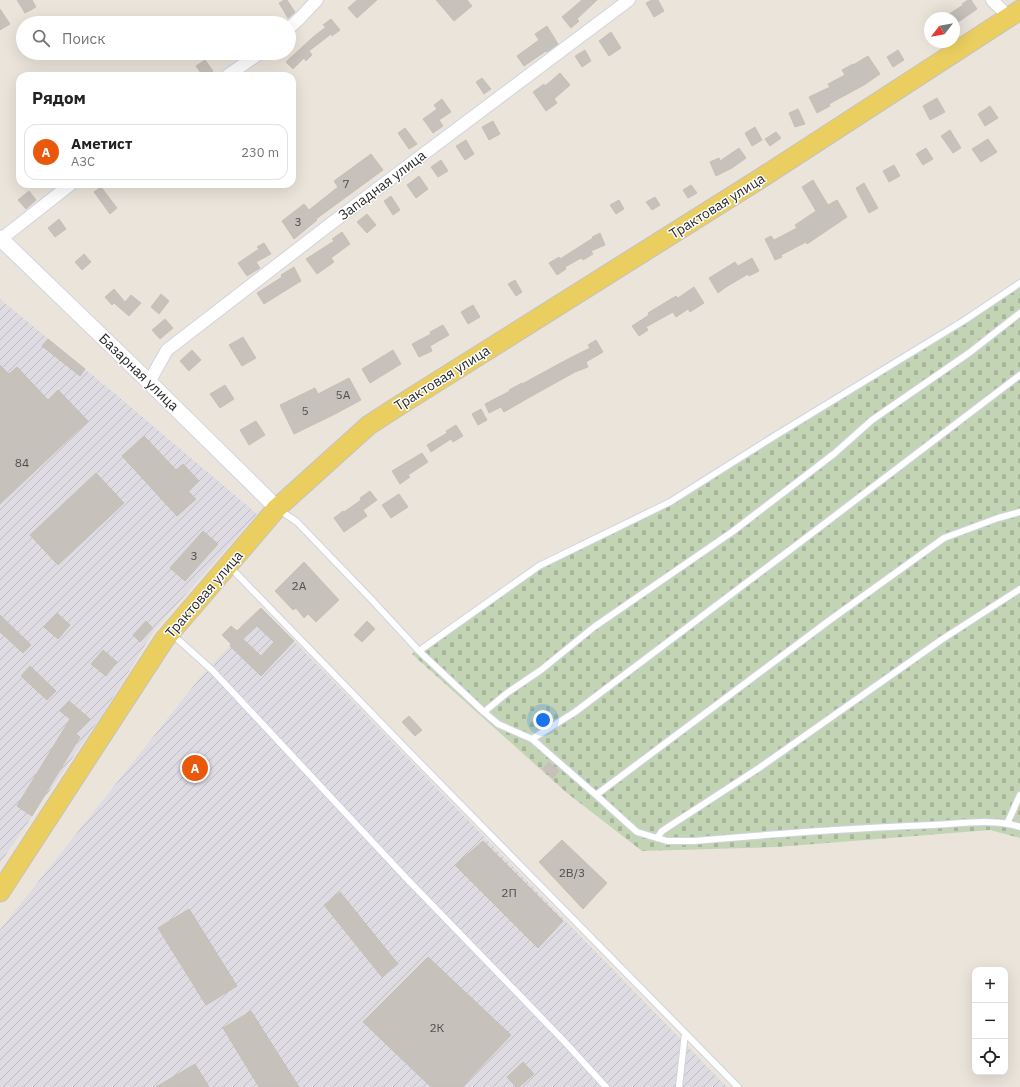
<!DOCTYPE html>
<html lang="ru">
<meta charset="utf-8">
<style>
:root{--surface:#fff;--page:#f6f6f6;--text:#222;--muted:#767676;--line:#e0e0e0;--accent:#ea580c}
body{margin:0;font-family:"IBM Plex Sans",sans-serif;background:var(--page);color:var(--text)}
.controls{position:absolute;right:12px;bottom:12px;display:grid;overflow:hidden;border-radius:8px;box-shadow:0 4px 16px #0002}
.controls button{width:36px;height:36px;display:grid;place-items:center;padding:0;border:0;border-bottom:1px solid var(--line);background:var(--surface);color:var(--text);font:20px sans-serif}
.compass{position:absolute;left:924px;top:12px;width:36px;height:36px;border-radius:50%;background:var(--surface);box-shadow:0 4px 16px #0002;rotate:239deg}
.you{position:absolute;left:543px;top:720px;width:14px;height:14px;margin:-10px;border:3px solid #fff;border-radius:50%;background:#1a73e8;box-shadow:0 0 0 6px #1a73e833}
.badge{display:grid;place-items:center;width:26px;height:26px;border-radius:50%;background:var(--accent);color:#fff;font-size:13px;font-weight:700}
.pin{position:absolute;translate:-50% -50%;border:2px solid #fff;box-shadow:0 1px 4px #0006}
.list{margin:0;padding:0;list-style:none}
h2{display:flex;justify-content:space-between;align-items:center;height:52px;margin:0;padding:0 16px;font-size:17px}
h2 small{font-size:13px;font-weight:400;color:var(--muted)}
.list li{display:grid;grid-template-columns:26px 1fr auto;gap:12px;align-items:center;box-sizing:border-box;height:56px;margin:0 8px 8px;padding:0 8px;border:1px solid var(--line);border-radius:12px}
.list b{display:block;font-size:15px;white-space:nowrap}
.list p{margin:0;font-size:13px;white-space:nowrap;color:var(--muted)}
.list em{font-size:13px;font-style:normal;color:var(--muted)}
.icon{flex:none;width:22px;height:22px;fill:none;stroke:currentColor;stroke-width:2;stroke-linecap:round;stroke-linejoin:round}
.map{position:relative;flex:none;width:1020px;height:1087px;overflow:hidden}
.search{position:absolute;background:var(--surface);box-shadow:0 4px 16px #0002;left:16px;top:16px;width:280px;height:44px;display:flex;align-items:center;gap:10px;box-sizing:border-box;padding:0 14px;border-radius:22px;color:var(--muted);font-size:15px}
.panel{position:absolute;background:var(--surface);box-shadow:0 4px 16px #0002;left:16px;top:72px;width:280px;height:116px;border-radius:12px}
.map>svg:first-child{display:block}
.industrial{fill:url(#industrial-furrows)}
.cemetery{fill:url(#cemetery-stones)}
.building{fill:#c6c1bb;stroke:#c6c0b5;fill-rule:evenodd}
.lines{fill:none;stroke-linecap:round;stroke-linejoin:round}
.service-casing{stroke:#d0d3e1;stroke-width:8}
.minor-casing{stroke:#d0d3e1;stroke-width:14}
.tertiary-casing{stroke:#d0d3e1;stroke-width:17}
.primary-casing{stroke:#c3c3c3;stroke-width:21}
.service{stroke:#fff;stroke-width:6}
.minor{stroke:#fff;stroke-width:12}
.tertiary{stroke:#fff;stroke-width:15}
.primary{stroke:#eace60;stroke-width:19}
.labels{text-anchor:middle;stroke-width:3;stroke-linejoin:round;paint-order:stroke}
.number-label{font-size:12px;fill:#504f4e}
.street-label{font-size:14px;fill:#292929;stroke:#fff}
</style>
<div class="map">
<svg width="1020" height="1087" viewBox="0 0 1020 1087">
<defs>
<pattern id="industrial-furrows" width="10" height="10" patternUnits="userSpaceOnUse"><rect width="10" height="10" fill="#dedbe3"/><path d="M-1 1l2-2M0 10L10 0M9 11l2-2" fill="none" stroke="#bebcc3"/></pattern>
<pattern id="cemetery-stones" width="16" height="16" patternUnits="userSpaceOnUse"><rect width="16" height="16" fill="#c2d4b3"/><path d="M2 7V4a2 2 0 0 1 4 0v3zM10 15v-3a2 2 0 0 1 4 0v3z" fill="#a7b69a"/></pattern>
</defs>
<rect width="100%" height="100%" fill="#ebe4db"/>
<path class="industrial" d="M0,299L120,398L257,514L155,629L102,715L0,863Z
M261,608L294,641L727,1087H0V930L199,679L239,636L241,625Z"/>
<path class="cemetery" d="M1020,279V838L990,830L777,847L642,851L567,793L412,654L437,634L537,565L669,499L760,441L924,343Z"/>
<path class="building" d="M17,0H32L36,7L25,13Z
M284,0H287L295,12L288,18L279,3Z
M357,0H377L357,18L348,8Z
M436,0H467L472,6L454,21Z
M582,0H597L577,19L579,21L571,28L562,17Z
M652,0H658L664,11L654,17L646,3Z
M968,0H971L977,9L954,25V18H943L963,5L962,4Z
M0,9L10,24L0,30Z
M331,19L340,30L332,36L331,34L309,51L312,55L306,61L304,58L293,69L286,62L313,37L326,27L323,25Z
M547,26L558,44L547,52L546,51L524,66L517,56L539,40L535,34Z
M611,32L621,48L609,56L599,41Z
M585,50L591,61L582,67L575,56Z
M898,50L904,60L893,67L887,57Z
M868,56L880,74L864,85L829,104L830,106L817,113L809,97L830,87L828,84L845,75L842,70L853,64V65Z
M205,60L213,71L207,76H203L196,66Z
M560,73L570,85L554,99L557,103L546,111L533,92L544,84L545,86Z
M482,78L491,89L484,94L476,82Z
M937,98L945,112L930,120L923,106Z
M442,99L451,112L439,120L443,126L433,133L423,119L437,109L434,105Z
M990,106L998,118L985,126L978,114Z
M798,109L805,124L795,127L789,113Z
M493,121L500,134L489,140L482,127Z
M755,127L762,140L752,146L745,133Z
M405,128L417,144L409,149L398,133Z
M950,130L961,148L953,153L941,136Z
M776,132L781,138L770,146L765,139Z
M988,139L997,152L981,162L972,149Z
M466,140L474,154L465,160L456,146Z
M739,148L746,158L732,168L716,176L710,162L719,158L720,161Z
M926,148L933,159L923,165L916,154Z
M371,154L383,170L316,219L317,220L294,239L282,221L304,204L309,210L338,187L334,181Z
M441,160L448,171L438,177L431,167Z
M894,165L900,176L889,182L883,171Z
M419,176L428,189L416,198L407,185Z
M813,180L828,205L837,200L847,217L807,244L806,242L781,255L782,257L775,260L765,239L771,236L774,240L797,228L795,225L816,211L802,187Z
M864,183L878,208L869,213L856,188Z
M691,185L697,193L688,198L683,190Z
M101,187L117,208L110,214L94,192Z
M29,191L36,200L26,209L18,200Z
M391,196L400,210L393,215L384,201Z
M655,197L660,205L652,210L646,202Z
M619,200L624,209L616,214L610,205Z
M367,214L376,225L367,233L357,222Z
M59,219L66,229L55,237L48,228Z
M342,232L350,244L331,258L334,262L317,274L306,259L334,241L332,239Z
M600,233L605,245L591,251L593,254L583,260L581,258L565,267L566,269L557,275L549,263L559,257L560,259L593,238L592,237Z
M264,243L271,254L256,262L260,268L247,276L238,263L259,249L257,247Z
M84,254L91,262L82,270L75,262Z
M752,258L759,271L749,276L748,274L726,287L718,293L709,278L735,262L738,266Z
M294,267L301,281L280,294L264,304L257,293L282,277L281,275Z
M515,280L522,292L516,296L508,284Z
M694,287L704,303L690,312L688,309L676,317L673,312L646,327L648,330L639,336L632,326L649,315L648,313L676,296L678,298Z
M114,289L125,302L131,295L141,303L129,316L114,303L112,305L105,297Z
M161,294L169,301L159,314L151,307Z
M473,305L480,317L468,324L461,312Z
M165,319L173,328L160,339L152,330Z
M443,325L449,335L430,346L432,351L419,357L412,344L431,334L430,332Z
M243,337L256,358L242,366L229,345Z
M48,339L85,369L80,376L42,346Z
M596,340L603,352L586,362L588,367L575,372L530,397L504,412L501,407L489,413L485,404L510,391L509,390L522,383V384L568,359L590,348L588,345Z
M192,350L201,360L189,371L180,361Z
M393,350L401,364L370,383L362,369Z
M0,365L9,374L17,367L48,400L58,390L88,421L0,504Z
M349,378L361,400L335,414L294,434L280,405L315,388L318,394Z
M225,385L234,399L220,408L210,394Z
M481,409L487,420L478,425L472,414Z
M256,421L265,435L249,445L240,430Z
M456,425L463,436L453,442L451,439L431,452L427,445L447,433L446,431Z
M144,436L176,470L183,464L199,481L188,491L196,499L177,516L122,456Z
M422,453L428,462L408,475L410,477L400,484L392,471Z
M96,473L124,503L58,565L30,535Z
M370,491L377,500L363,510L367,516L344,532L334,518L343,511L344,512L361,500L360,498Z
M399,494L408,507L391,518L382,505Z
M203,531L218,544L185,581L170,568Z
M304,562L339,600L316,622L308,614L304,618L296,608L293,610L275,591Z
M261,608L294,641L261,676L230,646L231,644L222,635L231,626L237,631ZM257,626L274,642L261,656L243,639Z
M57,613L70,625L58,639L44,627Z
M0,615L31,645L23,653L0,632Z
M146,621L153,628L140,642L133,635Z
M367,621L375,629L362,642L354,635Z
M103,650L117,662L106,676L91,664Z
M30,666L56,691L47,700L21,676Z
M69,701L90,719L76,734L80,737L32,816L17,806L70,719L60,711Z
M409,716L422,730L415,736L402,722Z
M549,762L559,771L553,778L543,769Z
M562,840L607,883L583,909L539,862Z
M483,841L563,921L538,948L455,865Z
M340,892L398,964L382,977L324,905Z
M189,909L237,986L206,1005L158,928Z
M428,957L511,1035L462,1087H431L363,1022Z
M251,1011L299,1087H259L223,1028Z
M523,1062L534,1074L519,1087H516L507,1077Z
M195,1064L209,1087H156Z"/>
<g class="lines">
<g class="service-casing">
<path id="service" d="M278,509L297,522L372,600L419,651L484,712L498,724L532,739L596,795L637,832L667,841H694C773,834 853,828 933,825C958,824 996,818 1020,827
M229,566L419,762L738,1087
M172,634L213,671L407,879L563,1040L606,1087
M419,651L539,566L670,502L778,434L965,320L1020,283
M484,712L507,693L541,670L594,627L732,532L835,453L872,420L969,353L1020,313
M532,739L575,712L782,556L1020,375
M596,795L830,620L944,538L998,518L1020,512
M1007,824L1020,795
M657,838L662,831L759,768L941,640L1020,589
M679,1087L685,1033"/>
</g>
<g class="minor-casing">
<path id="minor" d="M992,0L1009,17
M289,28L300,18L317,0
M227,76L260,53
M1,239L71,184
M149,382L167,350L333,222L629,0"/>
</g>
<g class="tertiary-casing">
<path id="tertiary" d="M0,238L149,382L277,508"/>
</g>
<g class="primary-casing">
<path id="primary" d="M0,892L164,640L277,508L369,425L403,403L758,180L1020,10"/>
</g>
<use href="#service" class="service"/>
<use href="#minor" class="minor"/>
<use href="#tertiary" class="tertiary"/>
<use href="#primary" class="primary"/>
</g>
<g class="labels">
<g class="number-label">
<text x="346" y="188">7</text>
<text x="298" y="226">3</text>
<text x="343" y="399">5А</text>
<text x="305" y="415">5</text>
<text x="22" y="467">84</text>
<text x="194" y="560">3</text>
<text x="299" y="590">2А</text>
<text x="572" y="877">2В/3</text>
<text x="509" y="897">2П</text>
<text x="437" y="1032">2К</text>
</g>
<g class="street-label">
<text transform="translate(382 185) rotate(-37)" y="5">Западная улица</text>
<text transform="translate(717 206) rotate(-32)" y="5">Трактовая улица</text>
<text transform="translate(139 372) rotate(44)" y="5">Базарная улица</text>
<text transform="translate(442 378) rotate(-32)" y="5">Трактовая улица</text>
<text transform="translate(204 594) rotate(-49)" y="5">Трактовая улица</text>
</g>
</g>
</svg>
<div class="controls">
<button>+</button>
<button>−</button>
<button><svg class="icon" aria-label="locate" viewBox="0 0 24 24"><circle cx="12" cy="12" r="6"/><path d="M12 2v4M12 18v4M2 12h4M18 12h4"/></svg></button>
</div>
<svg class="compass" viewBox="-18 -18 36 36"><path d="M0-13l5 13h-10z" fill="#e53935"/><path d="M0 13l5-13h-10z" fill="#767676"/></svg>
<div class="you"></div>
<div class="pin badge" style="left:195px;top:768px">A</div>
<div class="search"><svg class="icon" aria-label="search" viewBox="0 0 24 24"><circle cx="10" cy="10" r="6"/><path d="M15 15l6 6"/></svg>Поиск</div>
<section class="panel">
<h2>Рядом<small></small></h2>
<ul class="list">
<li><span class="badge">A</span><div><b>Аметист</b><p>АЗС</p></div><em>230 m</em></li>
</ul>
</section>
</div>
